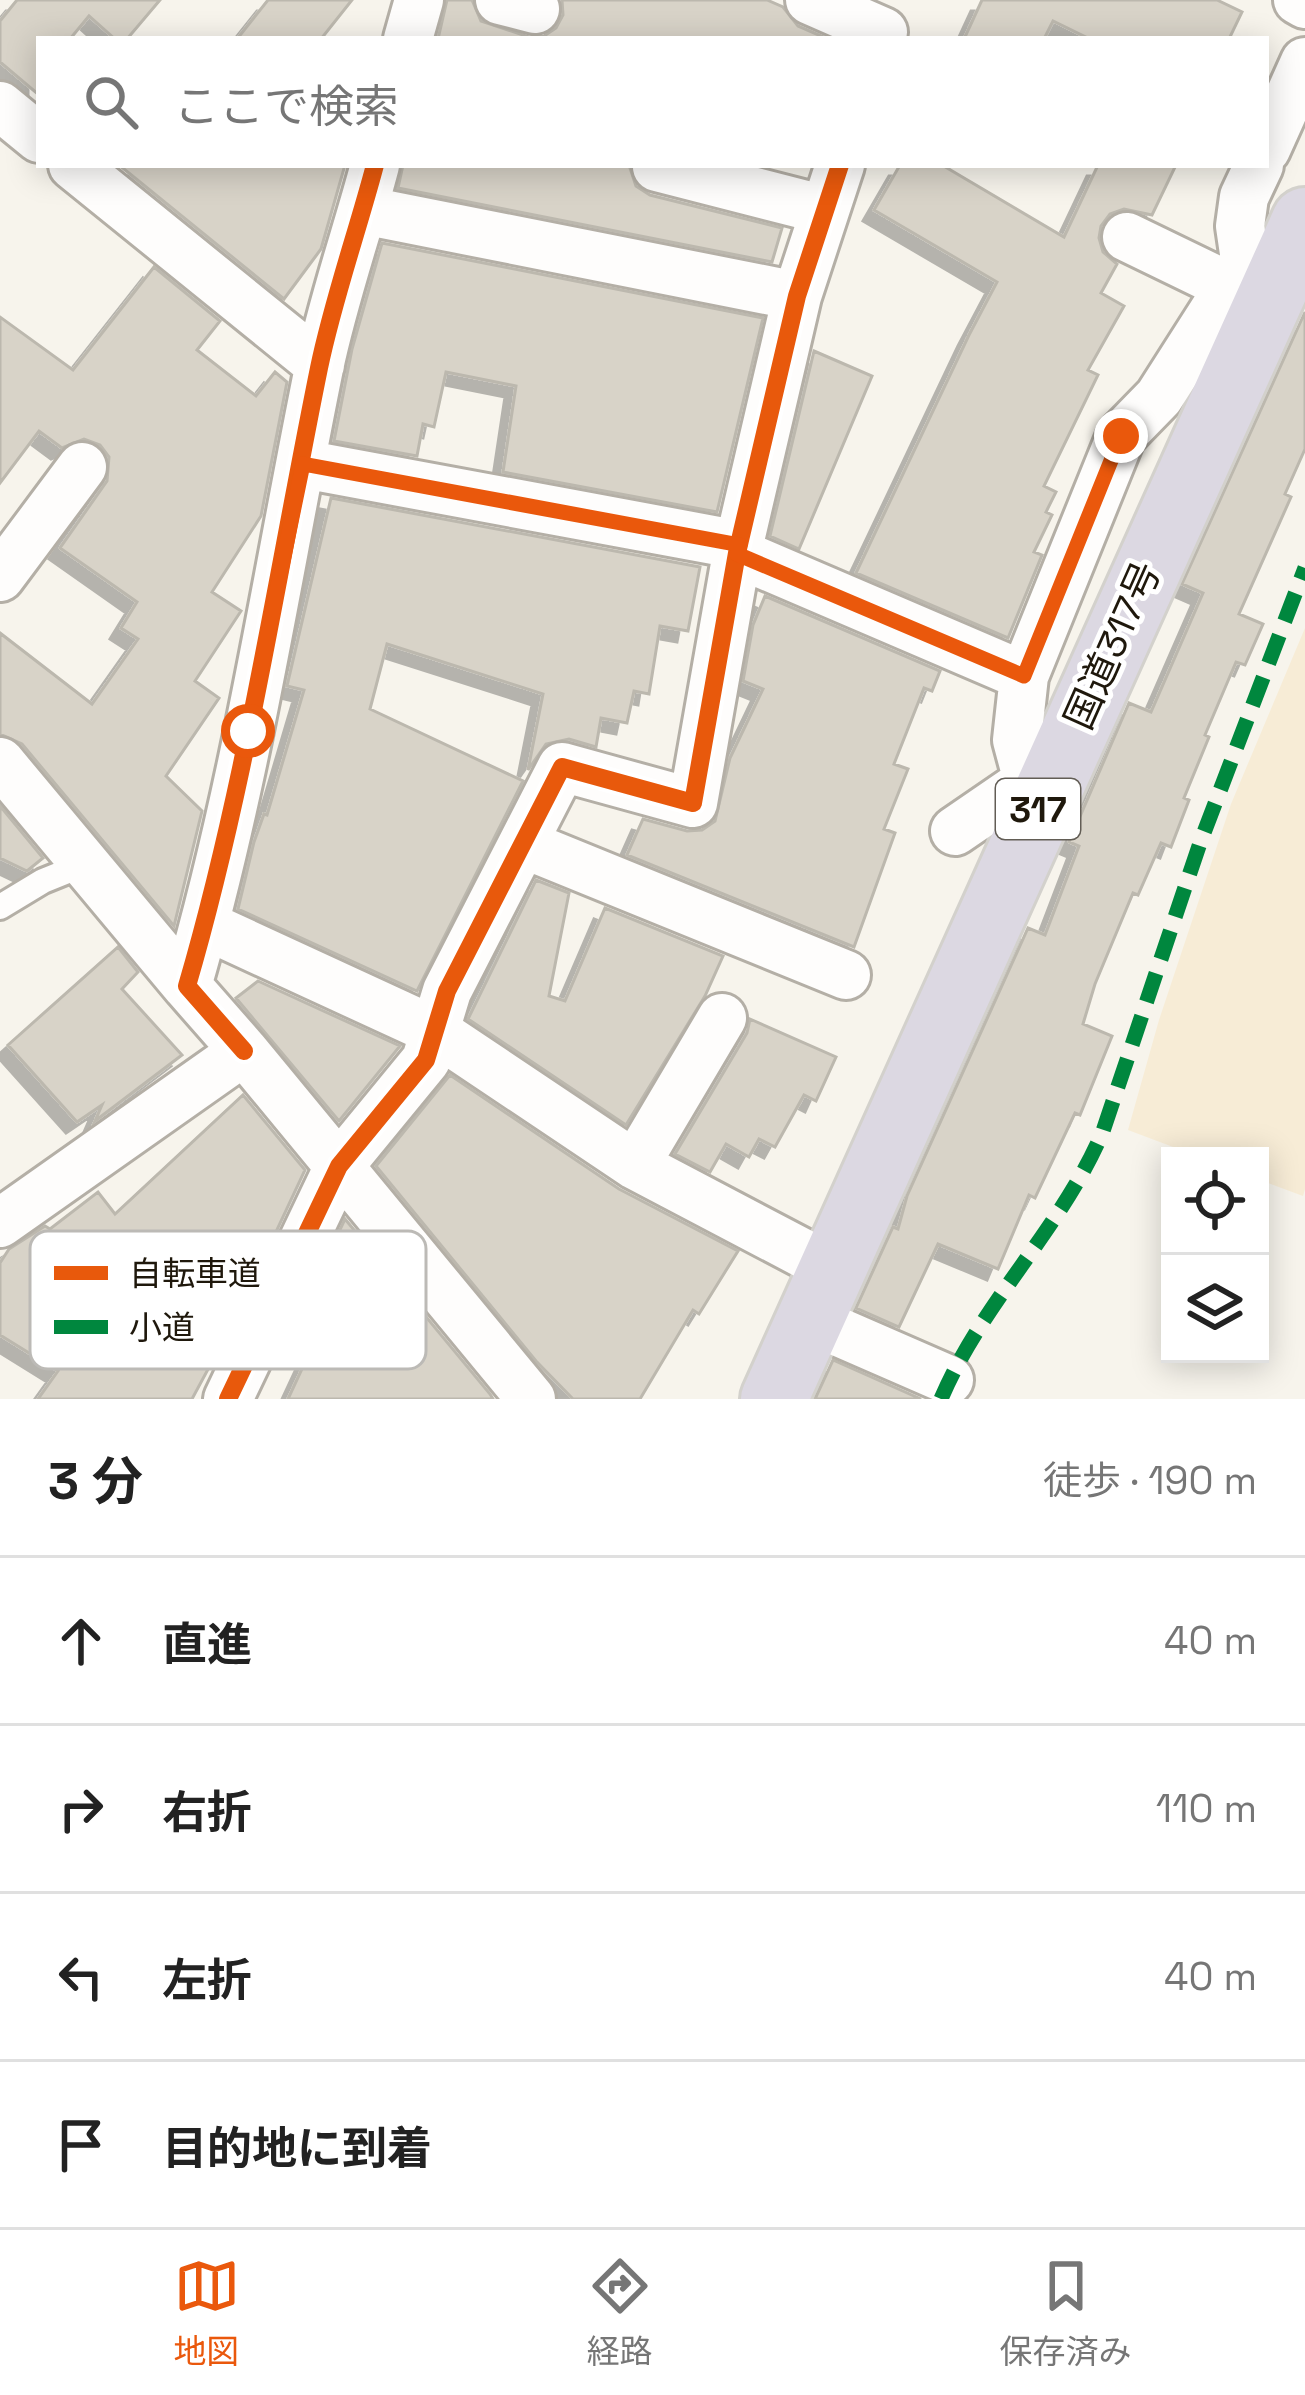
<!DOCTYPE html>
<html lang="ja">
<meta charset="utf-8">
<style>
:root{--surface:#fff;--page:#f6f6f6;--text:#222;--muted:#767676;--line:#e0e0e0;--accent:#ea580c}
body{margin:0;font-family:"Space Grotesk","Noto Sans JP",sans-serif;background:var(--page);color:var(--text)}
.controls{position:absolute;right:36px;bottom:36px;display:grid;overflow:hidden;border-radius:0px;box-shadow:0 6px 30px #0003}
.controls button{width:108px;height:108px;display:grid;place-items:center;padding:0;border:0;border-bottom:3px solid var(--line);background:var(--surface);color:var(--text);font:60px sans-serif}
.stop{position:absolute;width:36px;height:36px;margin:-27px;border:9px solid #ea580c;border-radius:50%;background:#fff}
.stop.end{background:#ea580c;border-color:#fff;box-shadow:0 3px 12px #0008}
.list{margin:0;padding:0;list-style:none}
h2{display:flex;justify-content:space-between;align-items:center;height:156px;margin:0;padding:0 48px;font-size:51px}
h2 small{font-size:39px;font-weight:400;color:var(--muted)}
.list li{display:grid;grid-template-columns:78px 1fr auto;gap:36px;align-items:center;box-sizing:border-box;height:168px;padding:0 48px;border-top:3px solid var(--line)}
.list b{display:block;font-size:45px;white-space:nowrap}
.list em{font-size:39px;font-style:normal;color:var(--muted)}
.icon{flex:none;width:66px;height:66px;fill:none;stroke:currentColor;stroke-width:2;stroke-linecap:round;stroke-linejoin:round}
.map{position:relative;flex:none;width:1305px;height:1399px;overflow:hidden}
.search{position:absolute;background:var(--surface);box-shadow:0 6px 30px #0003;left:36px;right:36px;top:36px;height:132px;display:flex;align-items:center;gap:30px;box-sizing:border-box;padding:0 42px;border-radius:0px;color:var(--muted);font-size:45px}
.sheet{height:828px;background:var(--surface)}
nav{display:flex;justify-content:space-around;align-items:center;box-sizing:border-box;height:168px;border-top:3px solid var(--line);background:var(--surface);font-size:33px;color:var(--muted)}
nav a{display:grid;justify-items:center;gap:6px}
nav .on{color:var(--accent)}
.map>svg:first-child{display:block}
.green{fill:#f7ecd6}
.building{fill:#d8d3c8;stroke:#bcb8ae;stroke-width:3;filter:url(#shadow)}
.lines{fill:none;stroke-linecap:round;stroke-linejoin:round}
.lane-casing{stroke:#b4afa6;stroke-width:30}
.street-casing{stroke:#b4afa6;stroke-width:54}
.highway-casing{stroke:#d3d1cc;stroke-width:72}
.lane{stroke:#fefdfc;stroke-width:24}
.street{stroke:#fefdfc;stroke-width:48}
.highway{stroke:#dcd8e2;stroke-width:66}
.quiet{stroke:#00873e;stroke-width:15;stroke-dasharray:30 15;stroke-linecap:butt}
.cycleway-casing{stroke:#fff;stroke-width:26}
.cycleway{stroke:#e8590c;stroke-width:18}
.route{stroke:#ea580c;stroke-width:15}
.labels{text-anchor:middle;stroke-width:10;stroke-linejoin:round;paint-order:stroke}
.shield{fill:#fff;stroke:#625d55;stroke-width:3}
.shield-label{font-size:36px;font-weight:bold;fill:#1f180c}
.street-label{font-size:39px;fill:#1f180c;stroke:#fff}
.key{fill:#fff;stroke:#bcbab6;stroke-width:3}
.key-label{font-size:33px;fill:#1f180c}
</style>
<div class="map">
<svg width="1305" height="1399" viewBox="0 0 1305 1399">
<defs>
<filter id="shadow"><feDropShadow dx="-11" dy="11" stdDeviation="0" flood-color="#0004"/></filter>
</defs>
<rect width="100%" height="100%" fill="#f7f4ec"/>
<path class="green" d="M1305,628V1189L1303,1196L1260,1180V1156H1197L1128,1130L1159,1020L1231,804Z"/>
<path class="building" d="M17,0H160L127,39H115L89,16L70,39H39V95L0,62V21Z
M268,0H352L321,39H237Z
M447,0H472L481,21L529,37L544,36L556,28L563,15L562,0H767L783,7L798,26L828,39H438Z
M982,0H1217L1242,12L1229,39H1090L1053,21L1044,39H964Z
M119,165H345L321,249L284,299Z
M403,165H629L636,186L650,195L782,228L772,262L398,188Z
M900,165H942L1064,237L1098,165H1176L1152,215L1124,209L1110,214L1101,226L1099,238L1103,252L1117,264L1101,293L1124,306L1088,370L1098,375L1044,486L1056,492L1046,512L1052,515L1034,552L1042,555L1008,638L856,573L969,335L997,282L874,210Z
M382,243L763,318L717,512L503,472L516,386L446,372L434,427L423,424L417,456L334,441L352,349Z
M154,267L220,321L197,350L256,396L275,372L287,382L261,516L212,592L241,611L195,681L219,698L166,776L202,811L174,926L22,744L0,734V633L92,704L138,639L121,628L137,602L60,548L107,481L109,457L100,445L84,439L62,448L39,431L0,483V317L73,370Z
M1305,312V449L1285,494L1291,497L1239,614L1263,624L1245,665L1236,662L1205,735L1209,737L1184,798L1189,800L1171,847L1161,843L1138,895L1133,893L1095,984L1083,1024L1112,1036L1080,1115L1075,1113L1035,1198L1029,1195L998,1269L938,1244L899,1327L856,1308L893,1227L898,1229L907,1196L1028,928L1045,935L1079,846L1069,842L1129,703L1151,712L1203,593L1182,584Z
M814,351L872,376L799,549L770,536Z
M331,498L700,567L688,631L660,626L649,694L634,691L627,723L601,718L596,747L569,739L546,744L528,770L543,694L387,644L370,709L523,781L417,991L238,909L254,842L264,814L267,815L304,690L287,686Z
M765,596L940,671L932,691L924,688L894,764L908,769L884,829L895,833L854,947L627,855L643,819L687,831L702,830L715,821L730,758L763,689L743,681L753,625Z
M0,806L43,858L27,871L0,858Z
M536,880L569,893L549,996L565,1001L605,908L723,956L705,996L626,1125L468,1019Z
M118,947L138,972L122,989L182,1055L95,1121L102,1105L77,1122L8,1045Z
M258,981L400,1046L339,1121L236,998Z
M750,1019L836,1057L816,1101L804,1095L775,1147L759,1139L749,1157L726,1144L710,1172L675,1154L747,1033Z
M450,1075L619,1189L738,1251L699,1314L693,1310L640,1399H573L536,1361L376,1166Z
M243,1095L305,1170L253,1281L220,1311L234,1321L192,1399H38L58,1371L0,1335V1263L9,1249L45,1226L50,1229L98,1192L115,1214Z
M345,1219L490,1394L493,1399H288L347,1272L327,1257Z
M833,1360L921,1399H815Z"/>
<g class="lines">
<g class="lane-casing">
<path id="lane" d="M0,907L43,881L85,864"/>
</g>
<g class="street-casing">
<path id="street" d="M500,0L535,9
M810,0L883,32
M1298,0L1305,4
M408,39L419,0
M0,106L39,138
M1266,149L1305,62
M73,165L320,365
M657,167L825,210
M363,210L797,296
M1127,237L1263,303
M303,464L740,545
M737,553L1024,676L1017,740L1028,781L1047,789
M0,577L82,467
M1024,676L1121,436L1159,397L1217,306L1239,291L1245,260L1240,226L1244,197L1259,165
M0,762L187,986
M955,831L1028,781
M524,844L846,975
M205,925L435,1031L635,1165L831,1268
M244,1051L187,986C246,784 277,574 319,368C333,300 357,233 375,165
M635,1165L722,1018
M0,1223L244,1051L531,1399
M809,1319L949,1380
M228,1399L339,1166L426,1060L447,991L562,767L693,803L737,553L797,296L840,165"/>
</g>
<g class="highway-casing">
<path id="highway" d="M774,1399L1305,221"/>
</g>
<use href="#lane" class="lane"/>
<use href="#street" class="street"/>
<use href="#highway" class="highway"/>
<path class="quiet" d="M941,1399C982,1302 1062,1228 1103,1131L1200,843L1305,568"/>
<g class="cycleway-casing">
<path id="cycleway" d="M244,1051L187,986C246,784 277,574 319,368C333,300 357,233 375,165
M228,1399L339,1166L426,1060L447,991L562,767L693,803L737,553L797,296L840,165"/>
</g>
<use href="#cycleway" class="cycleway"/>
</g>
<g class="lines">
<path class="route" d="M248,731L303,464L740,545L737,554L1024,676L1121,436"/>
</g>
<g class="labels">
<rect class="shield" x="996" y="779" width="84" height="60" rx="9"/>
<g class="shield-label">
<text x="1038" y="822">317</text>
</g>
<g class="street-label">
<text transform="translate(1112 645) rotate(-66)" y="14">国道317号</text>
</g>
</g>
<rect x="30" y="1231" width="396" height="138" rx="18" class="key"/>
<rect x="54" y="1266" width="54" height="14" fill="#e8590c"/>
<rect x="54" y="1320" width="54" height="14" fill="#00873e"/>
<g class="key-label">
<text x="129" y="1285">自転車道</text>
<text x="129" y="1339">小道</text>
</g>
</svg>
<div class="controls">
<button><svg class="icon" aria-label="locate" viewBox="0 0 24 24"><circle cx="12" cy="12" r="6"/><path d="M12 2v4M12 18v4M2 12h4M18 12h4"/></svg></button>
<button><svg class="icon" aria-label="layers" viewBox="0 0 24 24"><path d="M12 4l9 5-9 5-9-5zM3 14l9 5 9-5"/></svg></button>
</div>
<div class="stop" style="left:248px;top:731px"></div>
<div class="stop end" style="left:1121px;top:436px"></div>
<div class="search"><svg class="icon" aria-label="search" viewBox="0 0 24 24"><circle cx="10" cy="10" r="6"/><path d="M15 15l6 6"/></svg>ここで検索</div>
</div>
<section class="sheet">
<h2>3 分<small>徒歩 · 190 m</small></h2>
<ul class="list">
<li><svg class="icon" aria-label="ahead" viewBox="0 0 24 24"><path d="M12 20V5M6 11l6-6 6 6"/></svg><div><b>直進</b></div><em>40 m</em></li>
<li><svg class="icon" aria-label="right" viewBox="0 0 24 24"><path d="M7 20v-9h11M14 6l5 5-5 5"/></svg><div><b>右折</b></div><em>110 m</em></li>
<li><svg class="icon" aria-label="left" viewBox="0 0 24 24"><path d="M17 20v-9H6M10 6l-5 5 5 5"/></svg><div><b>左折</b></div><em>40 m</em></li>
<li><svg class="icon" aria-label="arrive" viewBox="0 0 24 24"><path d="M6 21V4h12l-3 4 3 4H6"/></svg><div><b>目的地に到着</b></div></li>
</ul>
</section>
<nav>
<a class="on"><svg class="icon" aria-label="map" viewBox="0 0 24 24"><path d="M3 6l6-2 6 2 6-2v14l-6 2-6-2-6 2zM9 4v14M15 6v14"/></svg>地図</a>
<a><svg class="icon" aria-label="directions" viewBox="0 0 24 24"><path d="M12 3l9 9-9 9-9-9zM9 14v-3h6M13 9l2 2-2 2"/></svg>経路</a>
<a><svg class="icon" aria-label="saved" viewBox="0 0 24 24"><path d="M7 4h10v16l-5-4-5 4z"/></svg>保存済み</a>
</nav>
